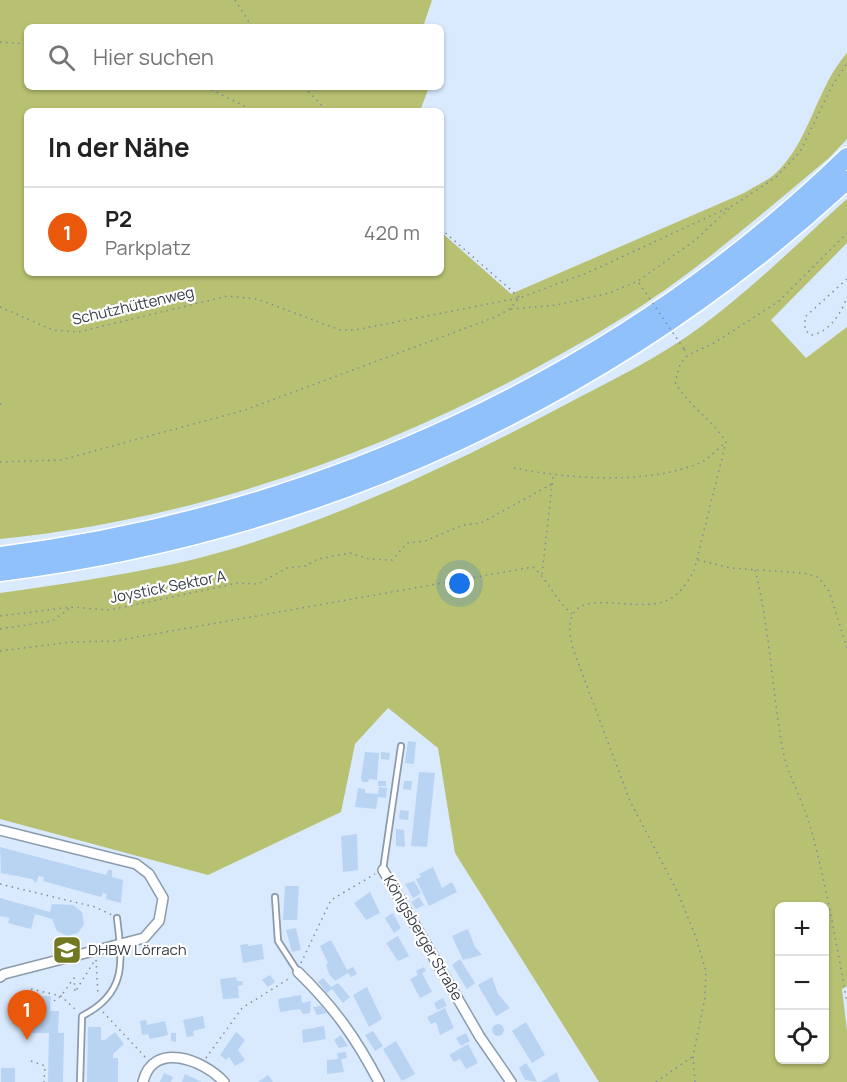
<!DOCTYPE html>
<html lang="de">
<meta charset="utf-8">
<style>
:root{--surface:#fff;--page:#f6f6f6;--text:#222;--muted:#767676;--line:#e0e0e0;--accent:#ea580c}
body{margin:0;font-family:Manrope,sans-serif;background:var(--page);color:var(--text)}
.controls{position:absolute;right:18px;bottom:18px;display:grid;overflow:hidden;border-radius:9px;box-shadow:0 2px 4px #0004}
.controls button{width:54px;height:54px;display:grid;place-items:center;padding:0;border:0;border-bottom:2px solid var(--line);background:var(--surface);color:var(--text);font:30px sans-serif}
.you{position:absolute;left:460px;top:584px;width:21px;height:21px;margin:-15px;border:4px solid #fff;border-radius:50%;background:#1a73e8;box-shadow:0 0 0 9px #1a73e833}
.badge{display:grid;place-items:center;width:39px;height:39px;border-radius:50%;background:var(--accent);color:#fff;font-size:20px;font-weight:700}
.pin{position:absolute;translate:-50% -50px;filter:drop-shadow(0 2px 3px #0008)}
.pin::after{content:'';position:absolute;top:32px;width:21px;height:18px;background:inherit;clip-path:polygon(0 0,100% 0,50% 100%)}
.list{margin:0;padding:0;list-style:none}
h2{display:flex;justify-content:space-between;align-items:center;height:78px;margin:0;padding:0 24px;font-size:26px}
h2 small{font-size:20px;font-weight:400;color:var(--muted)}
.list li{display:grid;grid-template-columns:39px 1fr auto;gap:18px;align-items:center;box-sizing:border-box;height:90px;padding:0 24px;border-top:2px solid var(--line)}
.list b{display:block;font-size:22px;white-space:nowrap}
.list p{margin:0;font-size:20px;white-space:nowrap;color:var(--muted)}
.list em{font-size:20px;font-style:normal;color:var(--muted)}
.icon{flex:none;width:33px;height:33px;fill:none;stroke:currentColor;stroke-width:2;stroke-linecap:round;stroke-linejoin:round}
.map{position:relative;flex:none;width:847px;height:1082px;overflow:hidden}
.search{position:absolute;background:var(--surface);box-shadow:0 2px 4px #0004;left:24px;top:24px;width:420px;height:66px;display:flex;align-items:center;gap:15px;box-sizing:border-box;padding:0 21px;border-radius:9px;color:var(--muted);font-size:22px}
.panel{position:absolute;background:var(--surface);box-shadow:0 2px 4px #0004;left:24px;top:108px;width:420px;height:168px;border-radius:9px}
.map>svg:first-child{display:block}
.green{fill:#b8c071;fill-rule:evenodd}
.building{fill:#b9d3f2}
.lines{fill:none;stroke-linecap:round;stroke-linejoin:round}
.service-casing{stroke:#8b9aad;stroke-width:8}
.minor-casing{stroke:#8b9aad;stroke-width:12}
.motorway-casing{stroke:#fff;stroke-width:21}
.path{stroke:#818c99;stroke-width:1.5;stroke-dasharray:1.5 4.5;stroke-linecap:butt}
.service{stroke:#fff;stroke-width:4.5}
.minor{stroke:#fff;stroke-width:9}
.motorway{stroke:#90c1fb;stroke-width:18}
.path-bridge{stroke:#818c99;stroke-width:1.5;stroke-dasharray:1.5 4.5;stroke-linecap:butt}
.labels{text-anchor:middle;stroke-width:4.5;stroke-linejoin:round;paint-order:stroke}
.street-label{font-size:15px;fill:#373d45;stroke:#fff}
.poi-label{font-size:15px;fill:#373d45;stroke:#fff;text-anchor:start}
</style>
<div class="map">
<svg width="847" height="1082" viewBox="0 0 847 1082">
<rect width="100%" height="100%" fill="#d9eafe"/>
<path class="green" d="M0,0H432L423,27H27V87H429L420,111H27V273H441V232L511,294L744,193C754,187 767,181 776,173C810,141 816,88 847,53V139L829,158C761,214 695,274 619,320C432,435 220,517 0,539Z
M847,199V243L771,320L806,358L847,327V986L842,989L847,1031V1082H599L455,853L438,748L388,708L355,744L341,812L208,875L0,819V593C58,585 117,576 174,564C303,535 442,470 559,408C608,382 659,358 703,325C754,287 800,241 847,199ZM780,906H824V1060H780Z"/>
<path class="building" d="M408,741L416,742L414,764L405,763Z
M365,752L379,753L377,780L369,779L368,782H362L361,778Z
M381,752L390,753L389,760L381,759Z
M419,772L435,773L427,847L411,846Z
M378,781H386V786H378Z
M404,781H412L411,790L403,789Z
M379,787L387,788L386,798L378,797L376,809L355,807L358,788L365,789V793L378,794Z
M400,810L409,811L408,820L399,819Z
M396,829L404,830L405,847L396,846Z
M357,834L358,870L343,872L341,836Z
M0,847L106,875L108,870H112V877L123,880L121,903L106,899L107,894L103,893L101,897L43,881L44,877L39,876L36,883L32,879L1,873Z
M433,867L442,888L452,882L457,892L429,906L416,879L421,877L419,874Z
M414,881L421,893L413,898L405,884Z
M285,886H299L297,920H283Z
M370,892L380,913L366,920L354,903Z
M419,897L424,905L416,909L411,902Z
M0,898L50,912L52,904L73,905L82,912L84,924L78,933L67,936L57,931L52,919L35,914L31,929L8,923L10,918L0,916Z
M393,913L401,928L394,933L385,918Z
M296,928L301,950L292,952L286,930Z
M468,929L475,947L482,955L463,960L452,936Z
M398,936L409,956L398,961L386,943Z
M331,940L347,970L353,967L357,974L351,977L348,973L335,981L329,974L326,965L328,963L320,946Z
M248,944V946L262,944L264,959L243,963L240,945Z
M460,959L475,983L467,989L452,965Z
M424,967L426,971L422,973L432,992L420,998L410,979L418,975L416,971Z
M270,975L275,982L268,987L262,980Z
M236,977L237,981H242L243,985L238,986L239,998L223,999L220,979Z
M492,977L498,994L510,1008L496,1016L478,985Z
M323,978L331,987L338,983L350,997L343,1003L332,989L327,993L318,982Z
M367,987L382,1019L369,1027L353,995Z
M301,995L302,1003L311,1001L310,1013L303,1014L300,1009L280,1012L278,999Z
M33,996H51L50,1011H59L58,1033H64L63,1082H48L49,1033H31Z
M443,998L447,1006L437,1010L434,1003Z
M321,1006L327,1013L317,1015L313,1007Z
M445,1008L454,1028L440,1035L436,1022L431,1024L427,1017Z
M203,1016L205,1028L193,1031L194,1036L187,1037L183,1020Z
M146,1020L147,1025L165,1021L168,1035L150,1039L148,1034L142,1035L140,1021Z
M526,1022L545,1055L532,1063L512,1031Z
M492 1030a6 6 0 1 1 12 0a6 6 0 1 1-12 0Z
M324,1026L326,1039L303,1043L302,1030Z
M88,1027H101V1040H105L115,1032L124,1044L113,1054V1058H118V1082H87Z
M373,1031L383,1046L375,1051L365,1035Z
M236,1032L245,1040L238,1050L245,1060L235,1066L229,1057L226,1060L220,1055Z
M171,1033H176V1042L171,1041Z
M466,1033L470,1041L461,1046L456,1038Z
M341,1035L348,1046L339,1048L334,1040Z
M396,1041L415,1074L402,1081L383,1049Z
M468,1044L478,1063L466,1069L460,1059L454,1062L449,1055Z
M346,1052L347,1058L341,1059L344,1072L327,1074V1060L338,1059L337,1053Z
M526,1063L531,1070L537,1082L525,1080L519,1068Z
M1,1068H15V1082H1Z
M557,1072L560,1082H541Z
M164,1073L173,1077L171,1082H160Z
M185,1074L202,1082H182Z
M268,1075L273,1082H258Z"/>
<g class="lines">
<g class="service-casing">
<path id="service" d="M383,870L401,746
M275,897L278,941L298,972
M80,1082L82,1016C128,993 122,961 117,918"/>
</g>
<g class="minor-casing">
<path id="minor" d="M0,830L136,864L149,874L163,898L159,921L144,938L4,974L0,977
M383,870L480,1037L511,1082
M298,972C334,1007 356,1038 379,1082
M143,1082C153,1040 204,1060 224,1082"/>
</g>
<g class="motorway-casing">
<path id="motorway" d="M0,556C316,516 618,379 847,157
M0,572C316,533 613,397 847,180"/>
</g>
<path class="path" d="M235,0L252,27
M0,42L27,44
M206,87L254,111
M304,87L327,111
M441,229L519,297
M847,279L805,317V330L811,335C829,333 842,312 847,297
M0,307L53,330L78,332L228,296L257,299L340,330H355L519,298L587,273L732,206L775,178L800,152L832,86L847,63
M511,309L557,305L609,293L638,281L694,241L731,207
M684,349L687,354
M0,404L4,405
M0,462L61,460L245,410L493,318L510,309L518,299
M514,468C569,479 646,485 700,463C709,459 717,449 725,443
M698,560L731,568L803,573L818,577L829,591L847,648
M755,570C770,629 772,691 783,751C788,776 805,805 812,833C827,889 837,946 847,1003
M542,574L553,477
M0,616L71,607L110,610L238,583L258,584L287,568L305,566L318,559L350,553L369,559L392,560L407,543L425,541L463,525L481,523L552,484
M0,629L52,621L70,608
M0,651L71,642L115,641L533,567C549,581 555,600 572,614
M0,884L95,907L112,915
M96,960L98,994
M301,963L331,900L375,874
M31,989L61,996L77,1011
M54,1001L61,996L74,978L75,992L95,960
M103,1012L147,1059
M206,1058L242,1008L290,978
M31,1061L45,1066L44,1082
M656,1082L692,1057
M695,1082L693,1056L705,998L706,971L695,935L678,893L630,801L573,649C553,572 634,619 670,599C681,593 688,581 694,571L726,442C712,419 687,405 675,382L680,364L688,355L714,343L779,301L847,233"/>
<use href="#service" class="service"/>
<use href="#minor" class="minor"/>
<use href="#motorway" class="motorway"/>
<path class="path-bridge" d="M639,283L684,349"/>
</g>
<defs>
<g id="university-square" transform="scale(1.5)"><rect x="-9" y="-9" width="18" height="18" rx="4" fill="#727822" stroke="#fff"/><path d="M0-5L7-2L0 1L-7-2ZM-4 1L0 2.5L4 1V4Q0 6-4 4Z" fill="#fff"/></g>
</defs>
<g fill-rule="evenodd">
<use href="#university-square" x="67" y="950"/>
</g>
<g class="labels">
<g class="street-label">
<text transform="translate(133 306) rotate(-13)" y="5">Schutzhüttenweg</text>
<text transform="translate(168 587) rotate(-11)" y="5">Joystick Sektor A</text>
<text transform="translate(423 938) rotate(60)" y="5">Königsberger Straße</text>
</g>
<g class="poi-label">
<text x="88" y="955">DHBW Lörrach</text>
</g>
</g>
</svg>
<div class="controls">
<button>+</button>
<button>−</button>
<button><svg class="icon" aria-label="locate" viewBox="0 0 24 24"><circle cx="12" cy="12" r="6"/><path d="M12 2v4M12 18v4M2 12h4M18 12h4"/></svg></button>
</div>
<div class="you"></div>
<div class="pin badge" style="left:27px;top:1040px">1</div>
<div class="search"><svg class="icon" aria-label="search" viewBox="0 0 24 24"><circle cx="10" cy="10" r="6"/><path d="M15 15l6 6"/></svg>Hier suchen</div>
<section class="panel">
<h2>In der Nähe<small></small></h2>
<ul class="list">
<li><span class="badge">1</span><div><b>P2</b><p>Parkplatz</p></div><em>420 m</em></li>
</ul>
</section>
</div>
